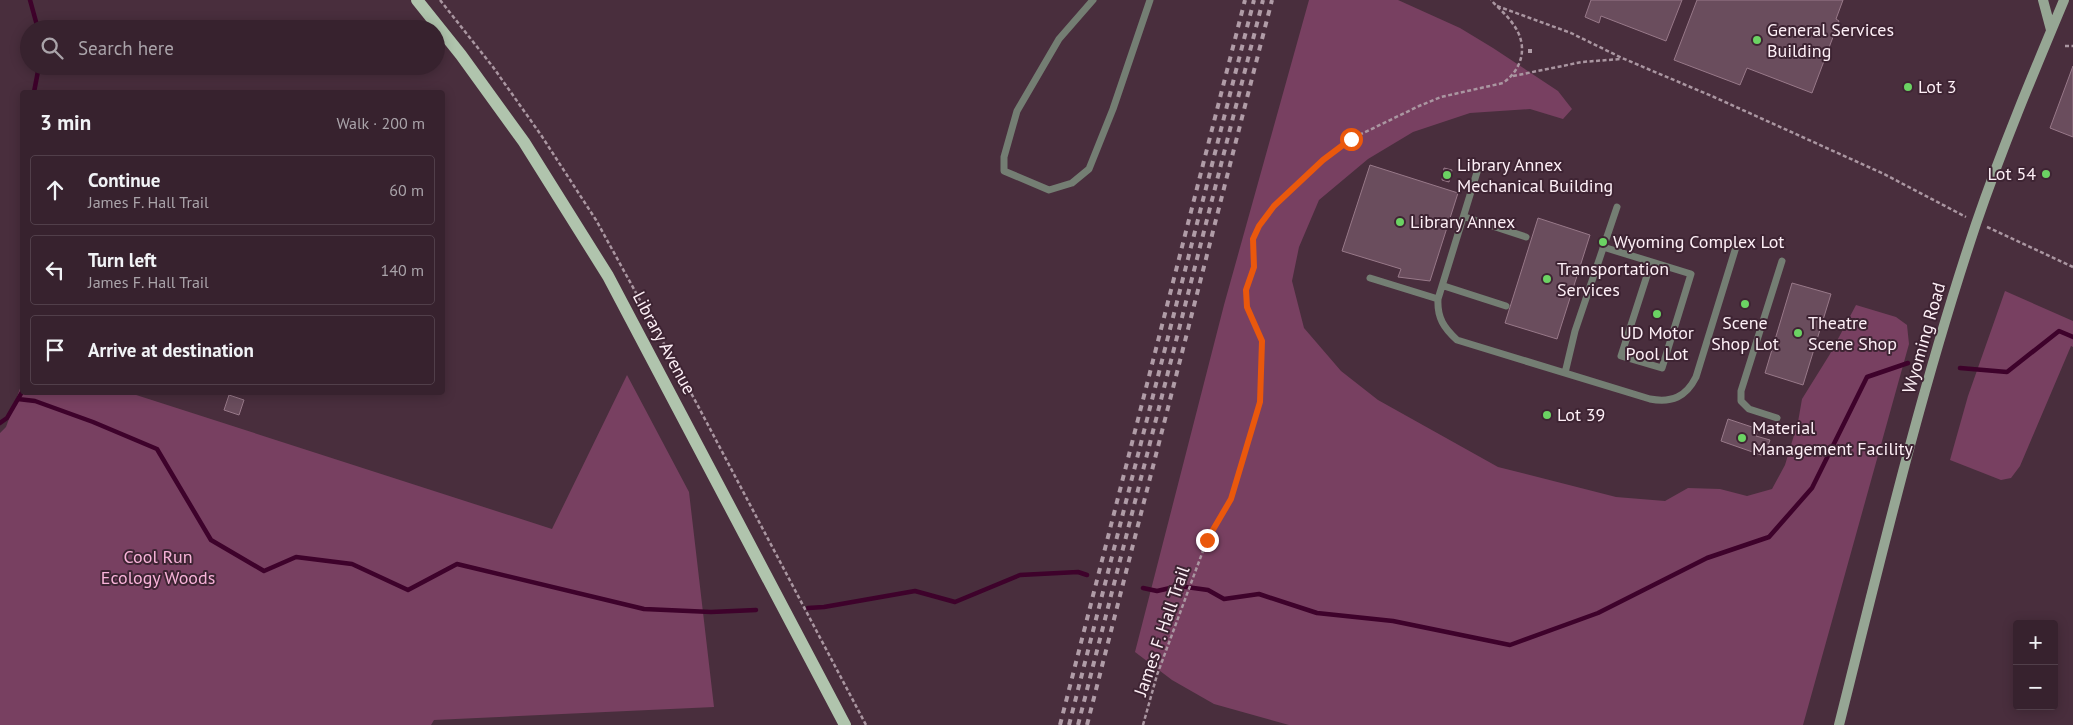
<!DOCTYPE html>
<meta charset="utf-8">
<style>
:root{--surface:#37222e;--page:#3e2a36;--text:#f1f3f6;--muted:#aaa4aa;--line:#513f4a}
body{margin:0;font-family:"PT Sans",sans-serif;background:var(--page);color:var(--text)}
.controls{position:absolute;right:15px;bottom:15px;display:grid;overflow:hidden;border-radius:5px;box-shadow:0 2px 12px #0003}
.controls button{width:45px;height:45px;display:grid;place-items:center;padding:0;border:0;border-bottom:1px solid var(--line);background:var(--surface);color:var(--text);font:25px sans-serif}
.stop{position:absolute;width:15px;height:15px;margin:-11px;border:4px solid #ea580c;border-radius:50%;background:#fff}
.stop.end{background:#ea580c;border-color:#fff;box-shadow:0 1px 5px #0008}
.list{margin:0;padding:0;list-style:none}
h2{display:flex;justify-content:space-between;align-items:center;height:65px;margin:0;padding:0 20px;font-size:21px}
h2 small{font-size:16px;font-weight:400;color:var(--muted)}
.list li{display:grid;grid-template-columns:32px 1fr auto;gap:15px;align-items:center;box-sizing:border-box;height:70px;margin:0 10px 10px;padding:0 10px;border:1px solid var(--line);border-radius:5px}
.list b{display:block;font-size:19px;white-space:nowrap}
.list p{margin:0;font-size:16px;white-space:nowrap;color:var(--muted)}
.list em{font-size:16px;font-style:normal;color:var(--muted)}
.icon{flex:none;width:28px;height:28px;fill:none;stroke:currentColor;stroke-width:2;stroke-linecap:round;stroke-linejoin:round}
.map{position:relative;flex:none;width:2073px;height:725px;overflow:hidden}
.search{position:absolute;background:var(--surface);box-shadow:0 2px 12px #0003;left:20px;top:20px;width:425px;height:55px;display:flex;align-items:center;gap:12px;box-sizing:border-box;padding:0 18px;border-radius:28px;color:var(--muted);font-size:19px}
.panel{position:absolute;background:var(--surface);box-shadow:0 2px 12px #0003;left:20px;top:90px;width:425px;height:305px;border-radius:5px}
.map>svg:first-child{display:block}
.green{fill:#784061}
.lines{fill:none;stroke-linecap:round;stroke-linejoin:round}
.stream{stroke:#3e022b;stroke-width:4.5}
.building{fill:#6a4d5d;stroke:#987989}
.path{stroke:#aa96a1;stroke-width:2.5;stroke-dasharray:4 2.5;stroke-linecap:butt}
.lane{stroke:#747e73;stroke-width:7}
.secondary{stroke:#96a694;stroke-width:10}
.primary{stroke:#b0c4ad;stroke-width:12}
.rail{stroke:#b09ca7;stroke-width:4;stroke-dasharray:6 6;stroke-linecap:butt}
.route{stroke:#ea580c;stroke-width:6}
.poi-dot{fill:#6bd363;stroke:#3e2433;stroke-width:2}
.labels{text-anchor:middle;stroke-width:4;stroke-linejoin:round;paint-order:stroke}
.poi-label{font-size:18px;fill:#fdeff6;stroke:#3e2433;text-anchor:start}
.street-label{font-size:18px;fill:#fdeff6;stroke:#3e2433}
.park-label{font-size:18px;fill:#f9b4da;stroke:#3e2433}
</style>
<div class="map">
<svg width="2073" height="725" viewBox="0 0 2073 725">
<rect width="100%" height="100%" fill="#492e3d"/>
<path class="green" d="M1309,0H1398L1460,28L1493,48L1558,91L1572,109L1563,119L1530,109L1470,113L1413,132L1368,159L1319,200L1299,247L1292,281L1304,328L1341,371L1378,400L1498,467L1616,497L1665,501L1688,488L1720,489L1747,496L1772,489L1785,465L1798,422L1802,399L1830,354L1856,305L1896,317L1907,325L1909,344L1803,725H1289L1214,704L1172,680L1135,652L1224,305Z
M2005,291L2073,321V347L2071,346L2020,466L2011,478L2001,480L1950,460L1968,396Z
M627,375L689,492L714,707L434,720L431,725H0V433L6,427L22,383V392L130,393L552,529Z"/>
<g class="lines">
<path class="stream" d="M30,0L38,29
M34,92L39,66
M1960,368L2007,372L2059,331L2073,337
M18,399L35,401L93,422L157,449L211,540L264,571L296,557L352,564L408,590L457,564L644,609L711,612L756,610
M0,423L7,418L22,392
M1143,588L1157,591L1179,586L1208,590L1224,599L1259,594L1317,613L1393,621L1510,645L1598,613L1707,558L1769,537L1812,488L1867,377L1908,363
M808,608L824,607L915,591L955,602L1020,575L1078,572L1087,575"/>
</g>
<path class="building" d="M1591,0H1682L1666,41L1601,16L1599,23L1585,17Z
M1697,0H1843L1836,19L1839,21L1812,93L1747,68L1740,85L1674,60Z
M2073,66V137L2050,128Z
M1370,165L1458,193L1430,281L1398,277L1401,269L1342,251Z
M1444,168L1452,170L1449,182L1442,180Z
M1538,218L1590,235L1557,339L1505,323Z
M1792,283L1831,294L1803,385L1765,373Z
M229,395L244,400L239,415L224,410Z
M1728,419L1758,429L1756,436L1770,440L1764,456L1721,441Z"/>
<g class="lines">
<path class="path" d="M440,0L493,67L541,135L596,220L697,404L866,725
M1497,6L1571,33L1622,58L1714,97L1884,174L1966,217
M2065,46H2073
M1513,76L1582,62L1621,59
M1987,227L2073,267
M1143,725L1157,675L1207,540L1231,499L1260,402L1262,341L1247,307L1246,290L1254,267L1253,239L1259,226L1274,206L1300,180L1323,160L1351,139L1419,106L1441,97L1503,83C1524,68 1528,44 1513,24C1507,15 1498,8 1491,0"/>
<path class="lane" d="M1093,0L1059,39L1017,111L1004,157V171L1049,190L1072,183L1089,169L1113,109L1150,0
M1478,169L1438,299C1437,318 1444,328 1457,340L1650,399C1672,403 1686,397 1696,377L1736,247
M1465,217L1526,237
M1603,247L1691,274L1662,368L1621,356L1651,263
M1370,278L1438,299
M1444,286L1506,306
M1565,373L1575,331L1617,207
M1777,418L1749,409L1741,401V391L1782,261"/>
<path class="secondary" d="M2043,0L2051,30
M1839,725C1881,557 1921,388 1976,224C2002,148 2033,74 2064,0"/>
<path class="primary" d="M417,0L461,55L524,142L608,276L845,725"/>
<path class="rail" d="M1528,51H1532
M1060,725L1245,0
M1069,725L1254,0
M1078,725L1263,0
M1087,725L1272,0"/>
</g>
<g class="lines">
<path class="route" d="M1207,540L1231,499L1260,402L1262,341L1247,307L1246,290L1254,267L1253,239L1259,226L1274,206L1323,160L1351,139"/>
</g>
<g class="poi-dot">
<circle cx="1757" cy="40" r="5"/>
<circle cx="1908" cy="87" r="5"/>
<circle cx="2046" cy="174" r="5"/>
<circle cx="1447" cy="175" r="5"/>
<circle cx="1400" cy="222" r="5"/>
<circle cx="1603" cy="242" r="5"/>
<circle cx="1547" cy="279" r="5"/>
<circle cx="1745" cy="304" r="5"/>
<circle cx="1657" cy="314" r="5"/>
<circle cx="1798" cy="333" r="5"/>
<circle cx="1547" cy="415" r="5"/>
<circle cx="1742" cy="438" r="5"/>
</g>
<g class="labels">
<g class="poi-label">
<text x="1767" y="36">General Services<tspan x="1767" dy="21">Building</tspan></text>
<text x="1918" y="93">Lot 3</text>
<text x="1457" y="171">Library Annex<tspan x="1457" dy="21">Mechanical Building</tspan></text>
<text x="2036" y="180" text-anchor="end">Lot 54</text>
<text x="1410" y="228">Library Annex</text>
<text x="1613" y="248">Wyoming Complex Lot</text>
<text x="1557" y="275">Transportation<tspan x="1557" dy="21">Services</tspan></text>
<text x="1745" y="329" text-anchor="middle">Scene<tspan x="1745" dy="21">Shop Lot</tspan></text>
<text x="1808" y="329">Theatre<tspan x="1808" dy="21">Scene Shop</tspan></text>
<text x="1657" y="339" text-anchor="middle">UD Motor<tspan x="1657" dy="21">Pool Lot</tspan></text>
<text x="1557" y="421">Lot 39</text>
<text x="1752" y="434">Material<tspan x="1752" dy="21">Management Facility</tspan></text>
</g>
<g class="street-label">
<text transform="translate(1924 338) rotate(-74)" y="6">Wyoming Road</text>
<text transform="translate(664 343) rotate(62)" y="6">Library Avenue</text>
<text transform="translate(1162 631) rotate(-71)" y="6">James F. Hall Trail</text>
</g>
<g class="park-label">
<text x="158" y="563">Cool Run<tspan x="158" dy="21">Ecology Woods</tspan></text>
</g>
</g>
</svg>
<div class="controls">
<button>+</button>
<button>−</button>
</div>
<div class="stop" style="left:1351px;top:139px"></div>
<div class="stop end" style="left:1207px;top:540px"></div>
<div class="search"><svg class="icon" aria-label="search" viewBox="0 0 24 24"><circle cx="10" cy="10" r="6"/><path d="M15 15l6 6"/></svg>Search here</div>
<section class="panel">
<h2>3 min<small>Walk · 200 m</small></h2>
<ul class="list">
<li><svg class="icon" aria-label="ahead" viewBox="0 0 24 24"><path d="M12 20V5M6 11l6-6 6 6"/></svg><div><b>Continue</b><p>James F. Hall Trail</p></div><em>60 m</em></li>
<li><svg class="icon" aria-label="left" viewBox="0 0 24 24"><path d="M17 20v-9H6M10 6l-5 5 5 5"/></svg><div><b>Turn left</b><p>James F. Hall Trail</p></div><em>140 m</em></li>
<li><svg class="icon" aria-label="arrive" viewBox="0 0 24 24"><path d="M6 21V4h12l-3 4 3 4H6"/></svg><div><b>Arrive at destination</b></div></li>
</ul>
</section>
</div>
